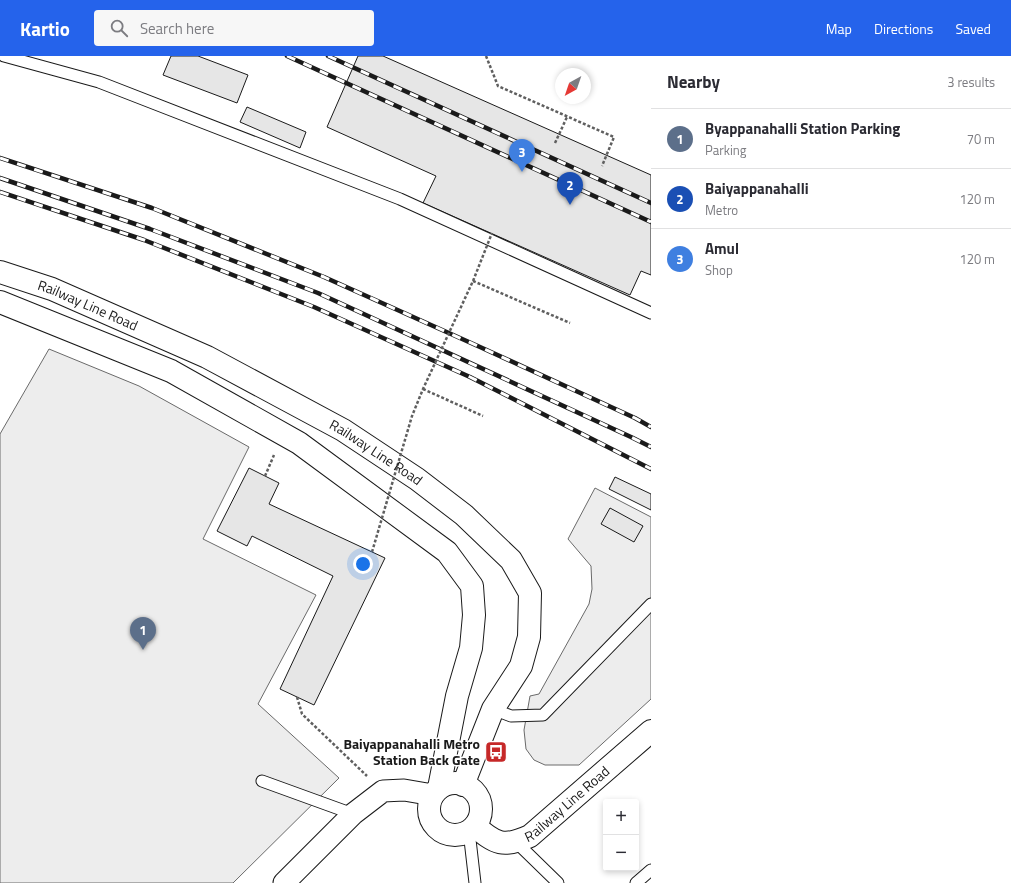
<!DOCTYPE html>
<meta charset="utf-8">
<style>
:root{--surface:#fff;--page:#f7f7f7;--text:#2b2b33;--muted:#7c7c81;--line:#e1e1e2;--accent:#2563eb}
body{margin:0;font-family:"Titillium Web",sans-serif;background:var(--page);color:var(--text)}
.controls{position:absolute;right:12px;bottom:12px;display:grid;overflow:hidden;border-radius:4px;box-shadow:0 2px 6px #0003}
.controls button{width:36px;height:36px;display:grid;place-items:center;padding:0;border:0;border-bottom:1px solid var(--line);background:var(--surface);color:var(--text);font:20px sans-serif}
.compass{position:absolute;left:555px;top:12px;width:36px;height:36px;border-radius:50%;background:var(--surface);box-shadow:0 2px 6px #0003;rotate:220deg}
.you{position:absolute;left:363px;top:508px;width:14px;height:14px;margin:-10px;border:3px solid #fff;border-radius:50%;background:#1a73e8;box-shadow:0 0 0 6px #1a73e833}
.badge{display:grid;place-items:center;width:26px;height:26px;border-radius:50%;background:var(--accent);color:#fff;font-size:13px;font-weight:700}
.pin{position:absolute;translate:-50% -33px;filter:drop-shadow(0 1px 2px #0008)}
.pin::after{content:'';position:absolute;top:21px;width:14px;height:12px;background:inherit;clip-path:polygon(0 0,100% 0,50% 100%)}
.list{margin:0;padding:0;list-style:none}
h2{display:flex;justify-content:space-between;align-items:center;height:52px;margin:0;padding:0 16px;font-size:17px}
h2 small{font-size:13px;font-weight:400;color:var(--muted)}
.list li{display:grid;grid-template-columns:26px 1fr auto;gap:12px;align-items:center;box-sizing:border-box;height:60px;padding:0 16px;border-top:1px solid var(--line)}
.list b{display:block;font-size:15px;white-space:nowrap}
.list p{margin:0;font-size:13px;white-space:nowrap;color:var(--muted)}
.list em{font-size:13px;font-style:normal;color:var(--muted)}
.icon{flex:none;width:22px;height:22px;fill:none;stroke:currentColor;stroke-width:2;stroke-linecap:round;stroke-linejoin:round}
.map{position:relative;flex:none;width:651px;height:827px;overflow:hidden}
header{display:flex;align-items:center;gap:24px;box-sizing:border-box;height:56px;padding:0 20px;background:var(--accent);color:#fff}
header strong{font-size:19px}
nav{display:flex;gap:22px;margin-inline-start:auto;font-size:14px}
.search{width:280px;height:36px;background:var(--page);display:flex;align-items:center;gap:10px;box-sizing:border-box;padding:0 14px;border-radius:4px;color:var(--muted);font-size:15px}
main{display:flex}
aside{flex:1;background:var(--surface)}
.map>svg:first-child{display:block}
.built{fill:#ededed;stroke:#6a6a6a}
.building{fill:#e6e6e6;stroke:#1a1a1a}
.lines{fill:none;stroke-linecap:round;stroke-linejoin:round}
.service-casing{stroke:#1a1a1a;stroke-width:13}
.minor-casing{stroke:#1a1a1a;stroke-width:23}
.secondary-casing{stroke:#1a1a1a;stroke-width:24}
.path{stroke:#5f5f5f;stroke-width:2.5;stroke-dasharray:3 2;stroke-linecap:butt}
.service{stroke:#fff;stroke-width:11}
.minor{stroke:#fff;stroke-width:21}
.secondary{stroke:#fff;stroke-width:22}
.rail-casing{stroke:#1a1a1a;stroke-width:4.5}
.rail{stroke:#fff;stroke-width:3;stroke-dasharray:9;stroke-linecap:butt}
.path-bridge{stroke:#5f5f5f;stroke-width:2.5;stroke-dasharray:3 2;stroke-linecap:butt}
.labels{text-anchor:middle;stroke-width:3;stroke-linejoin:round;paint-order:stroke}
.street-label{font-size:14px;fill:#1a1a1a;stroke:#fff}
.poi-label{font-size:14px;font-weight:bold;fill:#1a1a1a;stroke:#fff;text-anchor:end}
</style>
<header>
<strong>Kartio</strong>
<div class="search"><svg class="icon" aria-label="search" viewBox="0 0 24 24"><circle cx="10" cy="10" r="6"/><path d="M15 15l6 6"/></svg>Search here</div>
<nav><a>Map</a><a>Directions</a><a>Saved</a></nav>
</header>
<main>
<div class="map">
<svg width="651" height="827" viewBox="0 0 651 827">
<rect width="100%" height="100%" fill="#fff"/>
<path class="built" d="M49,293L139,330L249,391L203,483L316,539L258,648L339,722L233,827H0V378Z
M595,432L651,461V643L579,709H545L534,704L526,693L524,674L530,640L539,638L589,548L592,533L591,510L568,483Z"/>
<path class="building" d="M171,0H198L248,19L237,47L163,19Z
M358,0H383L651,119V219L641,215L630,239L423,147L436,120L327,71Z
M247,51L306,76L300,92L240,66Z
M249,412L279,427L269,448L385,502L314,649L280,633L333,520L252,480L247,490L217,475Z
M615,421L651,438V454L609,433Z
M610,452L643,470L634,486L601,468Z"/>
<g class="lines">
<g class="service-casing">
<path id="service" d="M4,0L99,26L400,143L651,257
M493,653L511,660L543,659L651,548
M262,725L353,758
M469,775L475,827
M516,786L558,827
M636,827L651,814"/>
</g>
<g class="minor-casing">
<path id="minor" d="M284,827L353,758L383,735L404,734L433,739"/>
</g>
<g class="secondary-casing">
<g id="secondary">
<path id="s1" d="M0,216L52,233L207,301L343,374L417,423L464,459L511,504L530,537L529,581L521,610L493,653L463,729"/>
<path d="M0,246L171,315L299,387L447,496L472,530L474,559L471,592L457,640L439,732"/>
<circle cx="455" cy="753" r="26"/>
<path id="s2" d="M475,770C495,788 504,792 530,780L651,675"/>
</g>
</g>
<path class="path" d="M486,0L498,30L614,81L602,110
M555,87L567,61
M473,225L570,267
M423,333L483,360
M265,420L274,399
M297,641L302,658L367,720"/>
<use href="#service" class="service"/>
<use href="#minor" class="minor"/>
<use href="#secondary" class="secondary"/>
<g class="rail-casing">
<path id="rail" d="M287,0L651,166
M328,0L651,147
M0,102L152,152L324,221L480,291L635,362L651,371
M0,122L150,173L318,237L631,381L651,391
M0,136L144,184L314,251L470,321L651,413"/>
</g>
<use href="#rail" class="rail"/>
<path class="path-bridge" d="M372,496L412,360L423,333L473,225L492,177"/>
</g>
<defs>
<g id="bus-square" transform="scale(1.15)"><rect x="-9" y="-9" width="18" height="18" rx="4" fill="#c62828" stroke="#fff"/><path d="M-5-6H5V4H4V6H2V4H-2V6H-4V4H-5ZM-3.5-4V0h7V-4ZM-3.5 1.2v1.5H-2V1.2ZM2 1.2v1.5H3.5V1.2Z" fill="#fff"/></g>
</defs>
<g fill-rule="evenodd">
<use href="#bus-square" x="496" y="696"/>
</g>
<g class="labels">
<g class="street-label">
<text dy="5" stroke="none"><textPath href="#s1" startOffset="94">Railway Line Road</textPath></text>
<text dy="5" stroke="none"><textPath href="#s1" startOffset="418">Railway Line Road</textPath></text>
<text dy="5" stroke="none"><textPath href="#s2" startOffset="110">Railway Line Road</textPath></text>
</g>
<g class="poi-label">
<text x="480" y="693">Baiyappanahalli Metro<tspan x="480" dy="16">Station Back Gate</tspan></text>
</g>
</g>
</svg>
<div class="controls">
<button>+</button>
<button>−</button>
</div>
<svg class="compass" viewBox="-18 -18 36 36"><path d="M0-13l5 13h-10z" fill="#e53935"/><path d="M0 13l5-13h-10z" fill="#7c7c81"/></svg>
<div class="you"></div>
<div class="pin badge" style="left:143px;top:594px;background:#5c6f8a">1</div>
<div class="pin badge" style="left:570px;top:149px;background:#1a4fb4">2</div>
<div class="pin badge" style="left:522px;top:116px;background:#3f7fe0">3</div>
</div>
<aside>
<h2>Nearby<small>3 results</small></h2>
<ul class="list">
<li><span class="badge" style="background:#5c6f8a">1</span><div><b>Byappanahalli Station Parking</b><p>Parking</p></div><em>70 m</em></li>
<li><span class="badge" style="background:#1a4fb4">2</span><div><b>Baiyappanahalli</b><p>Metro</p></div><em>120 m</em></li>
<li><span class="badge" style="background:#3f7fe0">3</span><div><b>Amul</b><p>Shop</p></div><em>120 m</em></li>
</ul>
</aside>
</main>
